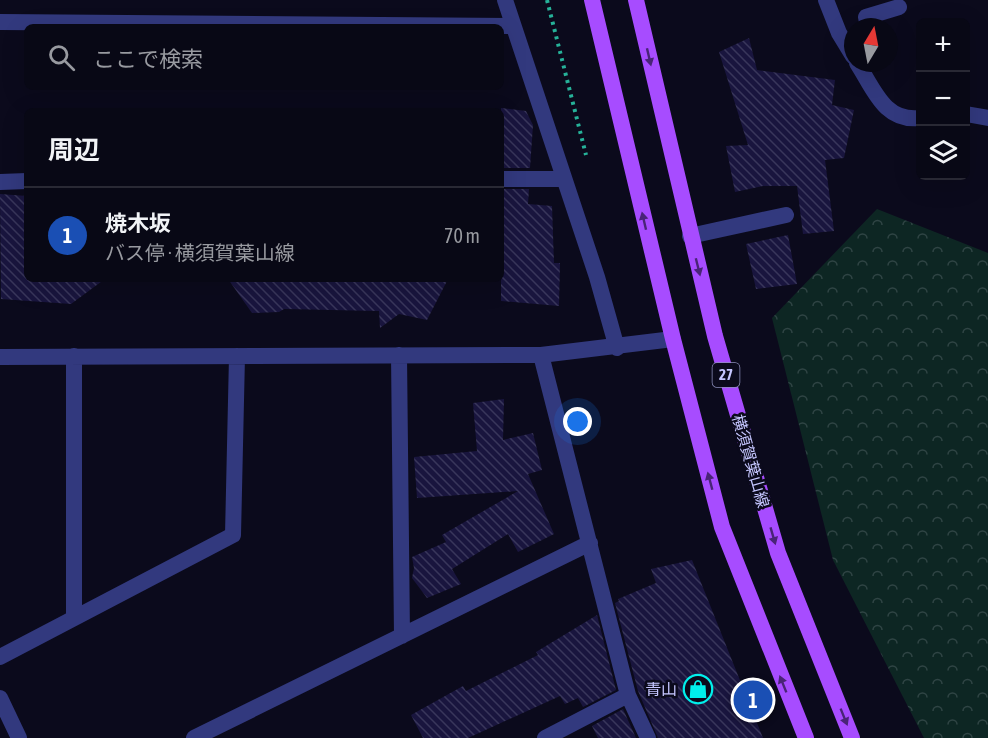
<!DOCTYPE html>
<html lang="ja">
<meta charset="utf-8">
<style>
:root{--surface:#080815;--page:#161622;--text:#f1f3f6;--muted:#989aa0;--line:#292934;--accent:#7c3aed}
body{margin:0;font-family:"Asap Condensed","Noto Sans JP",sans-serif;background:var(--page);color:var(--text)}
.controls{position:absolute;right:18px;top:18px;display:grid;overflow:hidden;border-radius:9px;box-shadow:0 6px 24px #0002}
.controls button{width:54px;height:54px;display:grid;place-items:center;padding:0;border:0;border-bottom:2px solid var(--line);background:var(--surface);color:var(--text);font:30px sans-serif}
.compass{position:absolute;left:844px;top:18px;width:54px;height:54px;border-radius:50%;background:var(--surface);box-shadow:0 6px 24px #0002;rotate:10deg}
.you{position:absolute;left:578px;top:422px;width:21px;height:21px;margin:-15px;border:4px solid #fff;border-radius:50%;background:#1a73e8;box-shadow:0 0 0 9px #1a73e833}
.badge{display:grid;place-items:center;width:39px;height:39px;border-radius:50%;background:var(--accent);color:#fff;font-size:20px;font-weight:700}
.pin{position:absolute;translate:-50% -50%;border:3px solid #fff;box-shadow:0 2px 6px #0006}
.list{margin:0;padding:0;list-style:none}
h2{display:flex;justify-content:space-between;align-items:center;height:78px;margin:0;padding:0 24px;font-size:26px}
h2 small{font-size:20px;font-weight:400;color:var(--muted)}
.list li{display:grid;grid-template-columns:39px 1fr auto;gap:18px;align-items:center;box-sizing:border-box;height:96px;padding:0 24px;border-top:2px solid var(--line)}
.list b{display:block;font-size:22px;white-space:nowrap}
.list p{margin:0;font-size:20px;white-space:nowrap;color:var(--muted)}
.list em{font-size:20px;font-style:normal;color:var(--muted)}
.icon{flex:none;width:33px;height:33px;fill:none;stroke:currentColor;stroke-width:2;stroke-linecap:round;stroke-linejoin:round}
.map{position:relative;flex:none;width:988px;height:738px;overflow:hidden}
.search{position:absolute;background:var(--surface);box-shadow:0 6px 24px #0002;left:24px;top:24px;width:480px;height:66px;display:flex;align-items:center;gap:15px;box-sizing:border-box;padding:0 21px;border-radius:9px;color:var(--muted);font-size:22px}
.panel{position:absolute;background:var(--surface);box-shadow:0 6px 24px #0002;left:24px;top:108px;width:480px;height:174px;border-radius:9px}
.map>svg:first-child{display:block}
.forest{fill:url(#forest-crowns)}
.building{fill:url(#building-back-hatch)}
.lines{fill:none;stroke-linecap:round;stroke-linejoin:round}
.path{stroke:#26b299;stroke-width:4;stroke-dasharray:3 4.5;stroke-linecap:butt}
.minor{stroke:#32397e;stroke-width:16}
.primary{stroke:#a74cff;stroke-width:16}
.oneway{fill:#492477}
.labels{text-anchor:middle;stroke-width:5;stroke-linejoin:round;paint-order:stroke}
.shield{fill:#0b0a1c;stroke:#8d8ebb;stroke-width:1.5}
.shield-label{font-size:15px;font-weight:bold;fill:#c5c6ff}
.street-label{font-size:16px;fill:#c5c6ff;stroke:#0b0a1c}
.poi-label{font-size:16px;fill:#c5c6ff;stroke:#0b0a1c;text-anchor:end}
</style>
<div class="map">
<svg width="988" height="738" viewBox="0 0 988 738">
<defs>
<pattern id="forest-crowns" width="20" height="18" patternUnits="userSpaceOnUse" patternTransform="scale(1.5)"><rect width="20" height="18" fill="#0d2623"/><path d="M2 6a3 3 0 1 1 6 0M12 15a3 3 0 1 1 6 0" fill="none" stroke="#2f4444"/></pattern>
<pattern id="building-back-hatch" width="6" height="6" patternUnits="userSpaceOnUse" patternTransform="scale(1.5)"><rect width="6" height="6" fill="#19153e"/><path d="M-1 5l2 2M0 0l6 6M5-1l2 2" fill="none" stroke="#39365b"/></pattern>
</defs>
<rect width="100%" height="100%" fill="#0b0a1c"/>
<path class="forest" d="M877,209L988,253V738H924L833,560L772,318Z"/>
<path class="building" d="M749,38L757,70L835,80L832,105L854,110L844,158L825,160L834,231L803,234L797,186H763L735,192L726,146L748,145L719,52Z
M501,108L526,111L533,125L530,168H501Z
M501,189H529L528,204L552,206L554,263H560L559,306L501,301Z
M0,194L27,196V279H105L71,304L1,299Z
M788,235L797,284L756,289L746,244Z
M228,279H448L427,320L399,314L380,328L379,311L284,309L279,312L252,313Z
M504,399L503,440L533,433L542,470L528,474L554,534L518,552L508,534L452,569L461,584L427,598L412,578L414,568L412,557L446,542L442,535L518,491L417,498L414,457L477,451L473,403Z
M692,560L763,738H658L638,691L615,603L619,601L618,599L656,583L651,569Z
M597,615L616,690L583,707L578,698L565,704L560,696L468,738H423L411,715L463,686L466,691L538,655L536,652Z
M623,709L636,738H598L592,726Z"/>
<g class="lines">
<path class="path" d="M547,0L586,155"/>
<path class="minor" d="M505,0L597,277L617,348
M826,0L839,33L853,56
M0,22L512,26
M868,27L866,17L899,7
M857,63C874,89 884,122 920,118
M966,114L988,118
M501,179H562
M0,182L27,181
M690,236L786,215
M399,355L402,636
M541,355L628,695L648,738
M0,357L541,355L673,339
M74,618V356
M0,657L233,535L237,356
M0,698L19,738
M194,738L590,543
M545,738L628,695"/>
<path class="primary" d="M592,0L673,339L722,527L806,738
M636,0L715,336L778,553L852,738"/>
</g>
<defs><path id="oneway-solid" d="M-6-.8H1V-3.2L6.5 0L1 3.2V.8H-6Z" transform="scale(1.5)"/></defs>
<g class="oneway">
<use href="#oneway-solid" transform="translate(649 57) rotate(77)"/>
<use href="#oneway-solid" transform="translate(644 221) rotate(-103)"/>
<use href="#oneway-solid" transform="translate(698 267) rotate(76)"/>
<use href="#oneway-solid" transform="translate(710 481) rotate(-105)"/>
<use href="#oneway-solid" transform="translate(773 536) rotate(74)"/>
<use href="#oneway-solid" transform="translate(783 684) rotate(-112)"/>
<use href="#oneway-solid" transform="translate(844 717) rotate(68)"/>
</g>
<defs>
<g id="shop-ring" transform="scale(1.5)"><circle r="9.5" fill="#0b0a1c" stroke="#00f0ec" stroke-width="1.5"/><path d="M-5-2.5h2.3a2.7 3.5 0 0 1 5.4 0H5L5.5 6h-11ZM-1.5-2.5h3a1.5 2.3 0 0 0-3 0Z" fill="#00f0ec"/></g>
</defs>
<g fill-rule="evenodd">
<use href="#shop-ring" x="698" y="689"/>
</g>
<g class="labels">
<rect class="shield" x="712.5" y="363" width="27" height="24" rx="4.5"/>
<g class="shield-label">
<text x="726" y="380">27</text>
</g>
<g class="street-label">
<text transform="translate(751 461) rotate(74)" y="6">横須賀葉山線</text>
</g>
<g class="poi-label">
<text x="677" y="695">青山</text>
</g>
</g>
</svg>
<div class="controls">
<button>+</button>
<button>−</button>
<button><svg class="icon" aria-label="layers" viewBox="0 0 24 24"><path d="M12 4l9 5-9 5-9-5zM3 14l9 5 9-5"/></svg></button>
</div>
<svg class="compass" viewBox="-18 -18 36 36"><path d="M0-13l5 13h-10z" fill="#e53935"/><path d="M0 13l5-13h-10z" fill="#989aa0"/></svg>
<div class="you"></div>
<div class="pin badge" style="left:753px;top:700px;background:#1a4fb4">1</div>
<div class="search"><svg class="icon" aria-label="search" viewBox="0 0 24 24"><circle cx="10" cy="10" r="6"/><path d="M15 15l6 6"/></svg>ここで検索</div>
<section class="panel">
<h2>周辺<small></small></h2>
<ul class="list">
<li><span class="badge" style="background:#1a4fb4">1</span><div><b>焼木坂</b><p>バス停 · 横須賀葉山線</p></div><em>70 m</em></li>
</ul>
</section>
</div>
